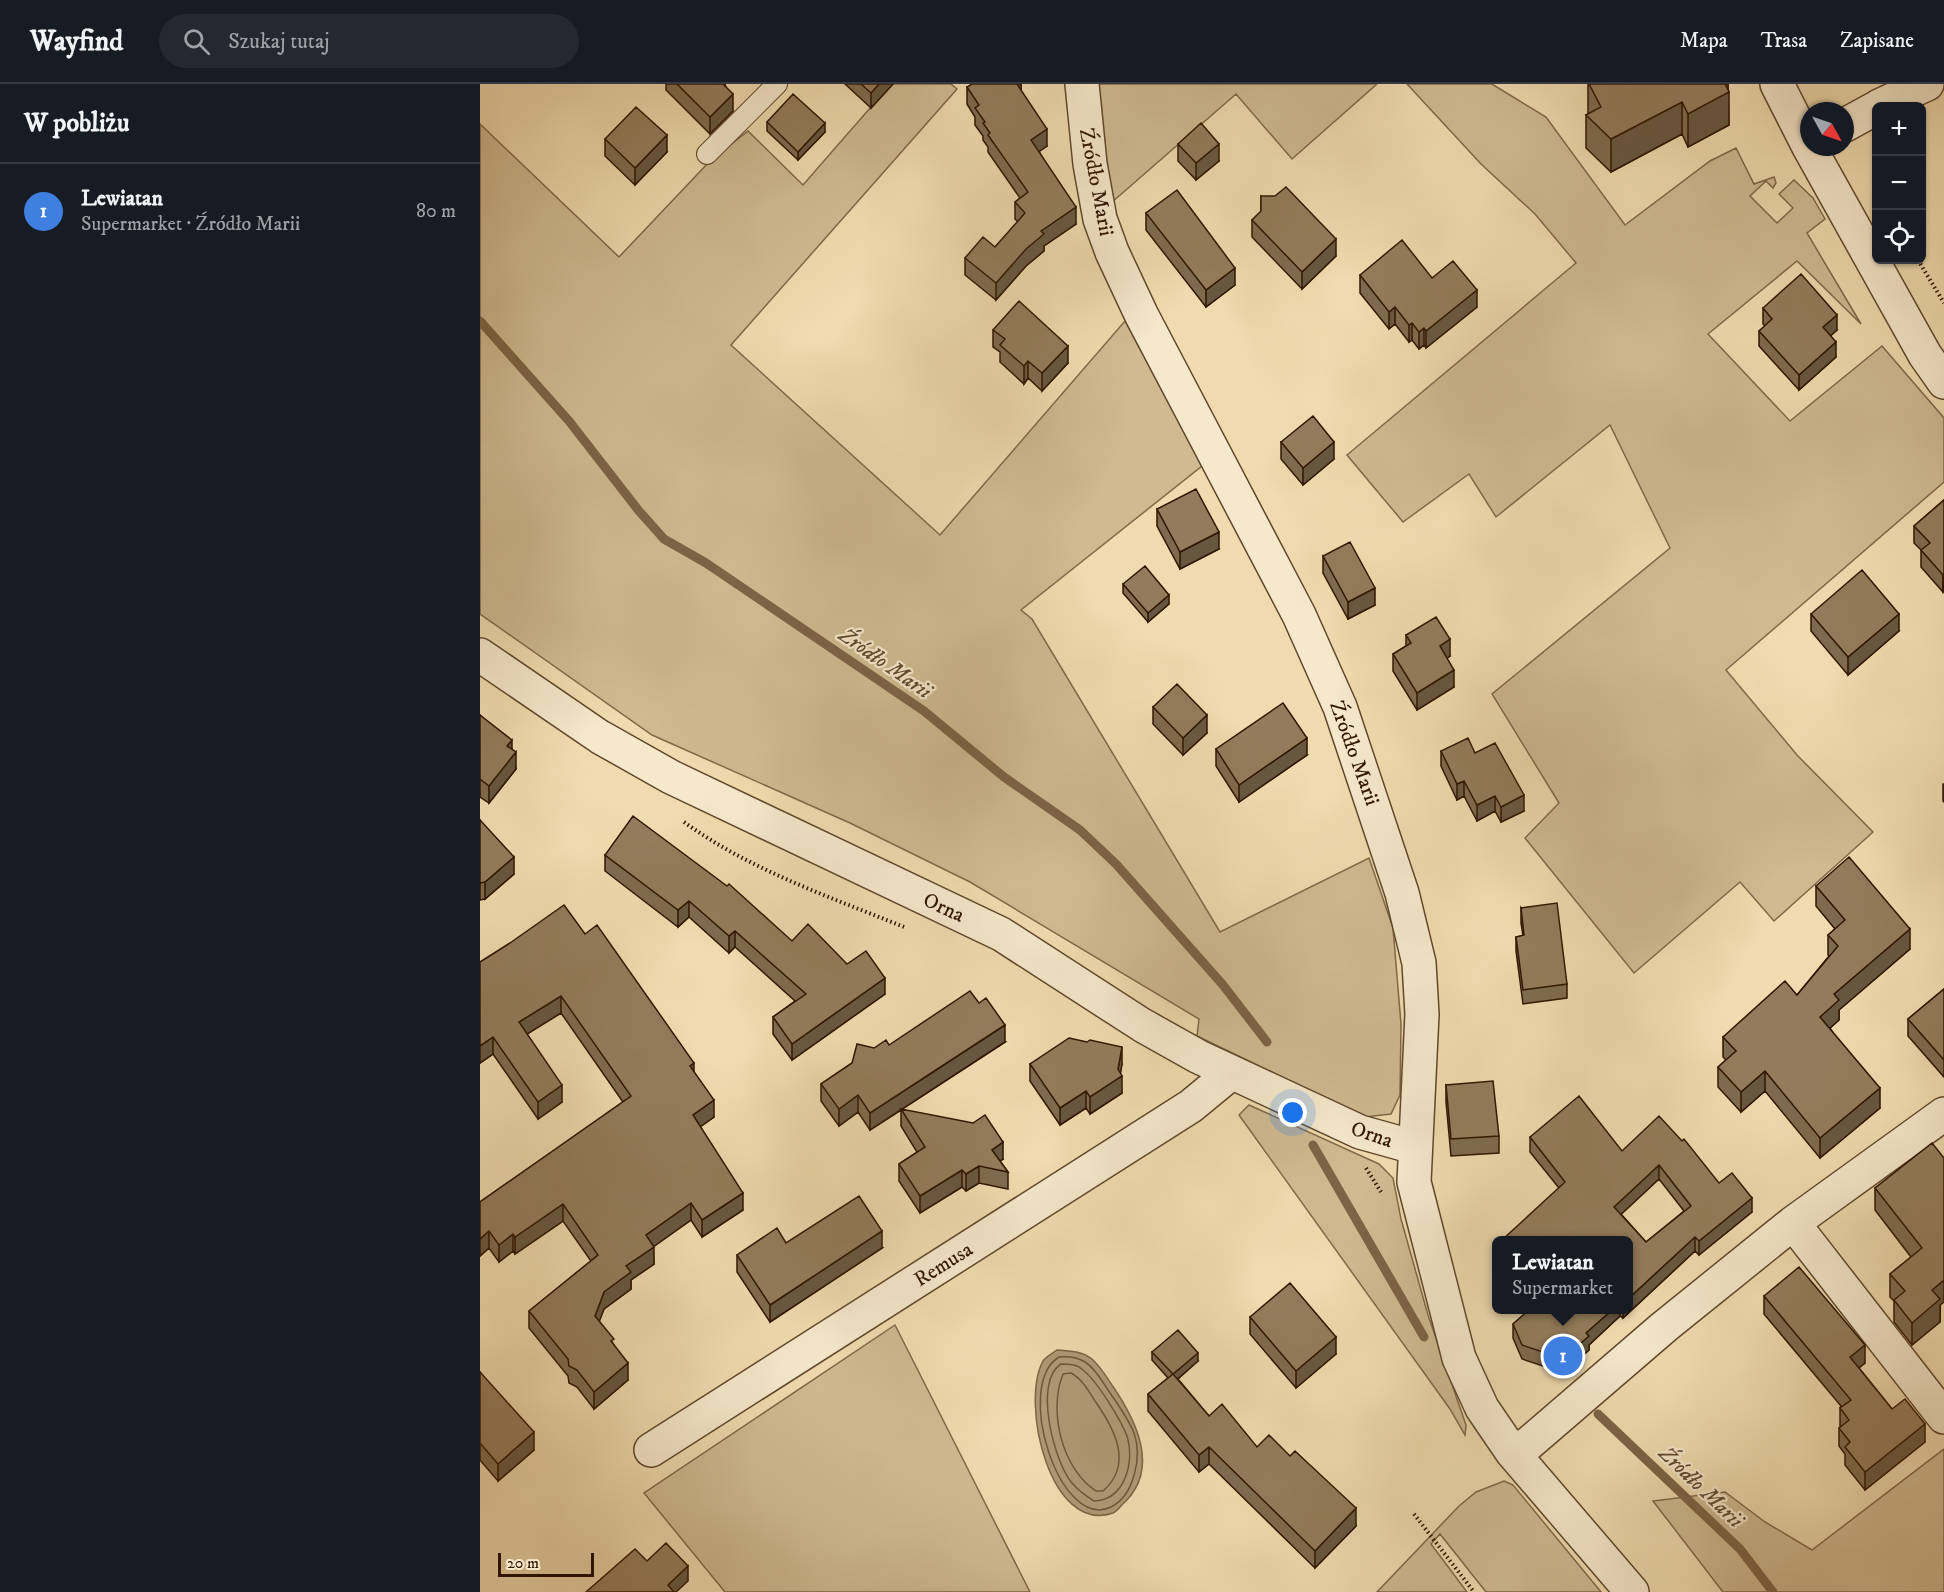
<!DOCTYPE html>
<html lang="pl">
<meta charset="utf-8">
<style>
:root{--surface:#171b24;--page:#242831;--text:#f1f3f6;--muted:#9ea1a6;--line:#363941;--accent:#c59692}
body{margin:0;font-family:"IM FELL DW Pica",serif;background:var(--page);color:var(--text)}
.controls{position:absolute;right:18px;top:18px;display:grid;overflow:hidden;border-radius:9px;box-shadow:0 2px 4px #0004}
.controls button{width:54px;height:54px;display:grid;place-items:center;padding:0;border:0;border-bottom:2px solid var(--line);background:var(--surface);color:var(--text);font:30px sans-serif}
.compass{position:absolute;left:1320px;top:18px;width:54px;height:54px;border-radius:50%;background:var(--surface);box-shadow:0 2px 4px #0004;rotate:130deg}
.scale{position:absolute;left:18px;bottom:15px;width:96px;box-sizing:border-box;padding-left:6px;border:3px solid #301601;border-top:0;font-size:16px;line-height:21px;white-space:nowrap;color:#301601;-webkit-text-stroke:4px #f5e8cb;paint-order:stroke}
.you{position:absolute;left:813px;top:1029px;width:21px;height:21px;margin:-15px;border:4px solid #fff;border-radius:50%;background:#1a73e8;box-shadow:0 0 0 9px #1a73e833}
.badge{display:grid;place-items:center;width:39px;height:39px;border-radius:50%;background:var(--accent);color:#fff;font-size:20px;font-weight:700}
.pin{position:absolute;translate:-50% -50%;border:3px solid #fff;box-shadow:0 2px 6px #0006}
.popup{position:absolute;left:1012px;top:1152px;width:141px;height:78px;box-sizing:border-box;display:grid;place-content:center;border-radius:9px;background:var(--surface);filter:drop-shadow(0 2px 4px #0005);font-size:20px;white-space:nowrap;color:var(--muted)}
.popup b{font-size:22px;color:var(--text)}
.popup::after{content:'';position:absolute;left:50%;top:100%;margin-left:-12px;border:12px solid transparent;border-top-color:var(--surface)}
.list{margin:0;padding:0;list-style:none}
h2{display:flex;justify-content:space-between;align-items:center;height:78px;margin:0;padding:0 24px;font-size:26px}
h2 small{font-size:20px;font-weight:400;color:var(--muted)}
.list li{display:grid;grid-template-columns:39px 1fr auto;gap:18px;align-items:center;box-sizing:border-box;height:96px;padding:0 24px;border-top:2px solid var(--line)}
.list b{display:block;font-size:22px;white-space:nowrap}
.list p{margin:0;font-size:20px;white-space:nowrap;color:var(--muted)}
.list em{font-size:20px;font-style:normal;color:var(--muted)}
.icon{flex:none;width:33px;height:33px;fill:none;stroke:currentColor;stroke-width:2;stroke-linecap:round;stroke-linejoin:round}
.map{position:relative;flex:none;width:1464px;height:1508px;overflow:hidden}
header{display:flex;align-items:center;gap:36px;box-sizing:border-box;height:84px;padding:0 30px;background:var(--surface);border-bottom:2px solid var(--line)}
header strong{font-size:28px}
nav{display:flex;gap:33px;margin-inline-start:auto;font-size:21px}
.search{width:420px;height:54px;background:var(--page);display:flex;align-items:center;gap:15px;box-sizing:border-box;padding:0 21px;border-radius:33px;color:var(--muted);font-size:22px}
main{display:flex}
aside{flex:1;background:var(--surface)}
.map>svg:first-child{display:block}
.green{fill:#cfba91;stroke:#806849;stroke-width:1.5}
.water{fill:#ae9874;stroke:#7c6446;stroke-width:1.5}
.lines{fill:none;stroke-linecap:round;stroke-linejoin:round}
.shore{stroke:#6f573a;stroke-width:1.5}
.stream{stroke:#7c6446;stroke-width:9}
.service-casing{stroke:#60472c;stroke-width:22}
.minor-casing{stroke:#60472c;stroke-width:36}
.path{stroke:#301601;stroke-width:4;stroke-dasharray:1.5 3;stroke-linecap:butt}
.service{stroke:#f5e8cb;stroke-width:20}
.minor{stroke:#f5e8cb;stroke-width:33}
.wall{fill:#7e6b4e;stroke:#301601;stroke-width:1.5;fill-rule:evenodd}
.shaded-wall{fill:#675740;stroke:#301601;stroke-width:1.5}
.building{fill:#937c5b;stroke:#301601;stroke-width:1.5;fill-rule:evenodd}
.labels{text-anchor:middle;stroke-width:4.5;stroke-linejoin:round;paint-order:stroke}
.street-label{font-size:21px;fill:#301601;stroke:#f5e8cb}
.water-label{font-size:22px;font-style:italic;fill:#624a2f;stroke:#f5e8cb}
</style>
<header>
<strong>Wayfind</strong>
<div class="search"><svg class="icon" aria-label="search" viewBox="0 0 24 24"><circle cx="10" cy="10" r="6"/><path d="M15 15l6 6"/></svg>Szukaj tutaj</div>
<nav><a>Mapa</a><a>Trasa</a><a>Zapisane</a></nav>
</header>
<main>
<aside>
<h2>W pobliżu<small></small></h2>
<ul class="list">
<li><span class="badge" style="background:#3f7fe0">1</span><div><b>Lewiatan</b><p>Supermarket · Źródło Marii</p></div><em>80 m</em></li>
</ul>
</aside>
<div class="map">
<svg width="1464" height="1508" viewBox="0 0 1464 1508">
<rect width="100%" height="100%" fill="#efdbaf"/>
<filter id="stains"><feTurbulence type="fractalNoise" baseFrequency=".00333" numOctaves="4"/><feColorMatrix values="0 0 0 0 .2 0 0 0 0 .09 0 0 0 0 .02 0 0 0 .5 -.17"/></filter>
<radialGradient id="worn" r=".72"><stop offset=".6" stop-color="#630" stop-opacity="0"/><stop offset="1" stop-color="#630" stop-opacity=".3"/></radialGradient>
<path class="green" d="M411,0H471L477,5L251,261L460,451L645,237L722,382L541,526L552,535L740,848L889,774L913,844L921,940L920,1011L911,1030L885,1033L717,952L719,935L490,798L370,739L172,651L0,530V40L139,173L230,77L268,47L323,101Z
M618,0H897L812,75L756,10L631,119Z
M927,0H1012L1066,33L1145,141L1230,77L1256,64L1274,100L1294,93L1296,99L1293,104L1286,97L1270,112L1297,139L1313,124L1299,110L1314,96L1333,114L1345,135L1327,149L1381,240L1317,177L1228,250L1310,337L1402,262L1464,334V398L1246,586L1317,671L1393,748L1294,837L1260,798L1154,889L1045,754L1079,719L1012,610L1190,464L1130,341L1016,433L989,390L923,438L867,371L1096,179L1055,130L1001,80Z
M769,1021L899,1080L913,1094L921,1135L948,1231L986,1341L985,1351L970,1325L759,1031Z
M415,1241L550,1508H245L164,1409Z
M1464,1365V1508H1243L1173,1417L1245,1408L1285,1438L1332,1466Z
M1024,1397L1033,1401L1121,1508H1006L960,1450L951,1460L987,1508H897L979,1422L996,1408Z"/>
<path class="water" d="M577,1266C590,1267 602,1267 612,1275C621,1283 627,1294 634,1304C656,1337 679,1383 646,1417C642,1420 638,1427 633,1429C570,1451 540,1319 563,1277C566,1273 573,1269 577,1266Z"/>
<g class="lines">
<path class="shore" d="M579,1273C588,1272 597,1273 605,1278C615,1284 622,1297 628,1306C637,1319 648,1334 654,1349C662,1371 655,1411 631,1423C580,1448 533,1301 579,1273Z
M581,1280C589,1280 597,1280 603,1286C617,1297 641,1336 647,1352C655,1378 645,1416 614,1417C606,1412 598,1406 592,1399C574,1378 553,1297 581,1280Z
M591,1289C602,1295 608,1306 615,1317C634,1344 654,1380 623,1407H616C582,1385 568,1327 583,1290Z"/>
<path class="stream" d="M0,237L89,337L159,427L184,455L226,479L444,627L524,693L600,746L636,780L743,901L787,958
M833,1061L944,1253
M1118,1330L1260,1465L1293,1508"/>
<g class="service-casing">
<path id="service" d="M227,70L297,0"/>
</g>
<g class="minor-casing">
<path id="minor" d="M602,0L610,80L620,135L632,168L661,230L819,531L860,623L922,809L939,879L942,930L934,1098L979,1274L1002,1324L1032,1368L1152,1508
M1297,0L1329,63
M1399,22L1447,0
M1365,41L1396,24
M1329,63L1445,271L1464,298
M0,571L120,653L191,693L521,850L662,941L719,973L880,1048L934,1063
M1313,1139L1464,1333
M171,1366L711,1022L751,989
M1032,1368L1048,1360L1184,1243L1313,1139L1464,1030"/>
</g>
<path class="path" d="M1396,90V94
M1438,176L1464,219
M204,738C270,786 350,813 424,843
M886,1084L901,1108
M934,1430L994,1508"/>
<use href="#service" class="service"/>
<use href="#minor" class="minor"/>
</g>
<path class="wall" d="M186,0H245L253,27L230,50L186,6Z
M365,0H413L391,24Z
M541,0V7L567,62L559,67L596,140L564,162V167L546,182L516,216L485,191V174L515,163L538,138L535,135V118L540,114L508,68V63L503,56V52L495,41V33L487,20V3Z
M1108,0H1248L1249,41L1208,63L1202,50L1131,88L1106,64V31L1108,30Z
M287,38L345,48L318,76L287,47Z
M125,55L187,68L155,101L125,72Z
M698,60L739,77L716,96L698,77Z
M781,112L856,172L822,205L772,153V136L781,128Z
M666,129L755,201L726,223L666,146Z
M880,191L952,194L997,223L946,264L944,261L939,265L932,256L929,258L915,240L909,245L880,209Z
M1283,224L1357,246L1350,252L1356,273L1319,306L1279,262V247L1285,242L1283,240Z
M513,246L588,279L562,307L548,294L544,300L520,278V268L513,263Z
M801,358L854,375L823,401L801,375Z
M1464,416L1463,508L1441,483V466L1434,459V442Z
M677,425L739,465L700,485L677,442Z
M843,472L895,521L868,535L843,489Z
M643,500L689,520L668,538L643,509Z
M1331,530L1419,547L1368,591L1331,547Z
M926,551L970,572L967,574L974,603L937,626L913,587V570L926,562Z
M673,623L727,649L703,671L673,640Z
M0,631L32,665L36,685L9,719L0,713Z
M736,665L827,671L759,718L736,682Z
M961,667L995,669L1044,727L1021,738L1015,727L997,737L984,712L977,716L961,682Z
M1463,700H1464V718L1463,717Z
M0,736L34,790L5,815L0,816Z
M125,771L312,857L367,880L405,910L312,976L293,950V933L315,917L255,863L249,869L209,833L198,843L125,787Z
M1336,802L1430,865L1359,926V936L1350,944L1400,1024L1340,1074L1285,1007L1261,1028L1238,1003V983L1246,976L1243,973V953L1317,911L1349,872L1348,871V851L1355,845L1336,822Z
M1041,824L1087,900V914L1043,920L1036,867V853L1043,852L1041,839Z
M105,850L214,989L234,1033L220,1042L263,1126L222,1153L211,1136L173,1162L174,1180L151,1196V1205L124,1225L119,1237L134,1261L148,1296L114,1325L97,1303L89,1299L88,1292L49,1244V1227L111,1177L83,1137L35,1170L33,1167L19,1178L9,1164L0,1172V1118L143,1018L81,929L47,950L82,1018L58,1035L13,970L0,979V878Z
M1464,905V993L1428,952V935Z
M525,958L422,1025L523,1075L520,1077L528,1088V1105L499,1099L486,1107L482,1103L440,1129L419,1097V1080L437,1068L421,1042V1026L390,1046L378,1028L359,1042L341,1017V1000L394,964L409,961Z
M550,980H642L640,989L642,1009L610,1030L606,1024L580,1041L550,997Z
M966,1001L1019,1052V1069L971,1072L966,1018Z
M1050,1053L1142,1067L1239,1099L1272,1128L1219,1171L1215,1167L1143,1234L1140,1232L1109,1261V1266L1089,1284L1078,1287L1042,1275L1033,1254V1240L1049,1226H1149L1079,1104L1050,1068ZM1179,1095L1204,1127L1166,1158L1141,1130Z
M1464,1074L1460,1238L1432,1261L1414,1238V1217L1410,1213V1190L1431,1173L1395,1126V1104Z
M1017,1161V1180L1015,1177V1163Z
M402,1164L290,1238L257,1188V1171Z
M1284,1212L1385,1279L1379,1284L1412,1325L1445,1358L1385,1406L1365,1381V1370L1359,1362V1344L1360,1343V1324L1361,1322L1284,1230Z
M770,1233L856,1270L816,1304L770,1250Z
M672,1268L718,1277L698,1295L729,1332L777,1363L876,1442L835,1484L729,1380L719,1388L668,1327V1310L688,1294L672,1276Z
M0,1288L54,1366L18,1397L0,1376Z"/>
<path class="shaded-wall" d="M399,0H413L391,24V9Z
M536,0H541V12Z
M1236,0H1248V9L1249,8V41L1208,63V30Z
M253,10V27L230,50V33Z
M1202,18V50L1131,88V55Z
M345,39V48L318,76V68Z
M567,45V62L551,73V56Z
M187,51V68L155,101V84Z
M739,60V77L716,96V79Z
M596,123V140L564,162V167L546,182L516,216V199L561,147Z
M856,155V172L822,205V188Z
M755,184V201L726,223V206Z
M997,206V223L946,264V247Z
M915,223V240L909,245V228Z
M1357,231V246L1343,259V243Z
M932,239V256L929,258V241Z
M944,244V261L939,265V248Z
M1356,258V273L1319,306V291Z
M588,262V279L562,307V289Z
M548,277V294L544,300V282Z
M854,358V375L823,401V384Z
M739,448V465L700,485V468Z
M1464,490V507L1463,508V491Z
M895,504V521L868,535V518Z
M689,511V520L668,538V529Z
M1419,530V547L1368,591V573Z
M970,555V572L960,579V562Z
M974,586V603L937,626V609Z
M727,631V649L703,671V654Z
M827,654V671L759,718V701Z
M32,656V673L36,668V685L9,719V702L27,662Z
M984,697V712L977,716V700Z
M1044,711V727L1021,738V723Z
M1015,712V727L997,737V721Z
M34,773V790L5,815V798Z
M209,817V833L198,843V826Z
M1430,845V865L1359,926V936L1340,953V933L1354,910Z
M255,847V863L249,869V852Z
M405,894V910L312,976V960Z
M81,912V929L39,955V938Z
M525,941V958L390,1046V1029Z
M13,953V970L0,979V962Z
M642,963V980L640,993L642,992V1009L610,1030V1013L638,985Z
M214,979V996L210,982Z
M1285,987V1007L1261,1028V1008Z
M82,1001V1018L58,1035V1018Z
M1400,1004V1024L1340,1074V1054Z
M606,1007V1024L580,1041V1024Z
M378,1011V1028L359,1042V1025Z
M234,1016V1033L213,1048V1031Z
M523,1058V1075L512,1083V1066Z
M1179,1081V1095L1134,1137V1123Z
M499,1082V1099L486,1107V1090Z
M482,1086V1103L440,1129V1112Z
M263,1109V1126L222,1153V1136Z
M1272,1114V1128L1219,1171V1157Z
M211,1119V1136L166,1168V1151Z
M83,1120V1137L35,1170V1153Z
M9,1147V1164L0,1172V1155Z
M402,1147V1164L290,1238V1221Z
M33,1150V1167L19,1178V1161Z
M1215,1153V1167L1143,1234V1226H1149V1214Z
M174,1163V1180L151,1196V1205L124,1225L115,1249V1232L124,1208L146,1182Z
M1464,1196V1218L1460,1221V1238L1432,1261V1239L1452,1206Z
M1132,1226H1140V1232L1109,1261V1266L1089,1284L1078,1287V1273Z
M856,1253V1270L816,1304V1287Z
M1385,1261V1279L1370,1291V1273Z
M718,1269V1277L693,1299V1290Z
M148,1279V1296L114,1325V1308Z
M1445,1340V1358L1385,1406V1388Z
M54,1348V1366L18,1397V1380Z
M729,1363V1380L719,1388V1371Z
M876,1424V1442L835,1484V1467Z
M208,1482V1497L196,1508H188V1501Z"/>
<path class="building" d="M197,0H243L253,10L230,33Z
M381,0H399L391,9Z
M492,0H537L567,45L551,56L596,123L561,147L564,150L546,165L516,199L485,174L503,153L515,163L545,129L535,118L548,108L508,51L510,49L503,39L505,38L495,24L499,21L487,3Z
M1109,0H1245L1249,8L1208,30L1202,18L1131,55L1106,31L1121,23Z
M313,10L345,39L318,68L287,38Z
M156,23L187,51L155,84L125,55Z
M721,39L739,60L716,79L698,60Z
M806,103L856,155L822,188L772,136L781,127V112H795Z
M697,106L755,184L726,206L666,129Z
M922,156L952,194L973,177L997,206L946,247L944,244L939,248L932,239L929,241L915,223L909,228L880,191Z
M1321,190L1357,231L1343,243L1356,258L1319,291L1279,247L1292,235L1283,224Z
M539,217L588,262L562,289L548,277L544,282L520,261L525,255L513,246Z
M833,332L854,358L823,384L801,358Z
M716,405L739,448L700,468L677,425Z
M1464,416V490L1463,491L1441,466L1450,459L1434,442Z
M870,458L895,504L868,518L843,472Z
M665,482L689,511L668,529L643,500Z
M1382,486L1419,530L1368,573L1331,530Z
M956,533L970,555L960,562L974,586L937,609L913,570L931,559L926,551Z
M697,600L727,631L703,654L673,623Z
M803,619L827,654L759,701L736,665Z
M0,631L32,656L27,662L36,668L9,702L0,695Z
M988,654L995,669L1015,659L1044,711L1021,723L1015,712L997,721L984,697L977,700L961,667Z
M153,732L247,802L249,800L312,857L328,840L367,880L386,867L405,894L312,960L293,933L326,910L255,847L249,852L209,817L198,826L125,771Z
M0,736L34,773L5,798L0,799Z
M1369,773L1430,845L1354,910L1359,916L1340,933L1400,1004L1340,1054L1285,987L1261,1008L1238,983L1256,967L1243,953L1305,897L1317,911L1358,862L1348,851L1365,836L1336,802Z
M1077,819L1087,900L1043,906L1036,853L1044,851L1041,824Z
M84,821L105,850L117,841L214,979L210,982L234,1016L213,1031L263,1109L222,1136L211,1119L166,1151L174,1163L146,1182L151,1188L124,1208L115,1232L134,1255L131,1257L148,1279L114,1308L97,1286L89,1282L88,1275L49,1227L118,1171L83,1120L35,1153L33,1150L19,1161L9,1147L0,1155V1118L151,1012L81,912L39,938L82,1001L58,1018L13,953L0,962V878L30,859Z
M1464,905V976L1428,935Z
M490,907L499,919L506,914L525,941L390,1029L378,1011L359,1025L341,1000L372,979L377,960L394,964L406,956L409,961Z
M589,954L607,958L610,956L642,963L638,985L642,992L610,1013L606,1007L580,1024L550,980Z
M1013,997L1019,1052L971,1055L966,1001Z
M1099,1012L1142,1067L1179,1032L1202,1057L1204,1055L1239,1099L1252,1089L1272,1114L1219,1157L1215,1153L1149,1214V1156H1022L1085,1098L1050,1053ZM1179,1081L1211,1122L1166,1158L1134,1123Z
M421,1025L493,1039L505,1031L523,1058L512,1066L528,1088L499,1082L486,1090L482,1086L440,1112L419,1080L445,1063Z
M1452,1059L1464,1074V1196L1452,1206L1460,1215L1432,1239L1414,1216L1425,1207L1410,1190L1442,1164L1395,1104Z
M379,1112L402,1147L290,1221L257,1171L297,1144L306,1159Z
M1319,1183L1385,1261L1370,1273L1412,1325L1425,1315L1445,1340L1385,1388L1365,1363L1370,1358L1359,1344L1369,1336L1360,1324L1371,1316L1284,1212Z
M810,1199L856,1253L816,1287L770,1233Z
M1049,1226H1132L1106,1249L1109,1252L1089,1269L1078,1273L1042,1261L1033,1240Z
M698,1246L718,1269L693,1290L672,1268Z
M0,1288L54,1348L18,1380L0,1359Z
M693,1290L729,1332L742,1320L777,1363L789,1351L810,1372L815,1367L876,1424L835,1467L729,1363L719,1371L668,1310Z
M186,1459L208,1482L188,1501L194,1508H106L155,1465L167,1477Z"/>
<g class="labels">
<g class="street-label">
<text transform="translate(617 98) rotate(79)" y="7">Źródło Marii</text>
<text transform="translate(875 669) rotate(70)" y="7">Źródło Marii</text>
<text transform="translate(464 823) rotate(25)" y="7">Orna</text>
<text transform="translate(892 1050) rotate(19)" y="7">Orna</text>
<text transform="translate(463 1180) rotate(-32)" y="7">Remusa</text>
</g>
<g class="water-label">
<text transform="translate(406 578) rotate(35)" y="8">Źródło Marii</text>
<text transform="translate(1222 1402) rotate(44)" y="8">Źródło Marii</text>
</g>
</g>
<rect width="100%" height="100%" filter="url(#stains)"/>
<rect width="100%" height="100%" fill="url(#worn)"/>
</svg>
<div class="controls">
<button>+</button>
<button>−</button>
<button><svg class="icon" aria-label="locate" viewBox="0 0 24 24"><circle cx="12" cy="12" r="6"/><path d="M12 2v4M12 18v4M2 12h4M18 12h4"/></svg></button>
</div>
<svg class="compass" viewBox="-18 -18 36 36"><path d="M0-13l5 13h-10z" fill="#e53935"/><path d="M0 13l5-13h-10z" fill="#9ea1a6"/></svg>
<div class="scale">20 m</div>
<div class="you"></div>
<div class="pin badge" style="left:1083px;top:1272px;background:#3f7fe0">1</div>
<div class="popup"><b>Lewiatan</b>Supermarket</div>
</div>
</main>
